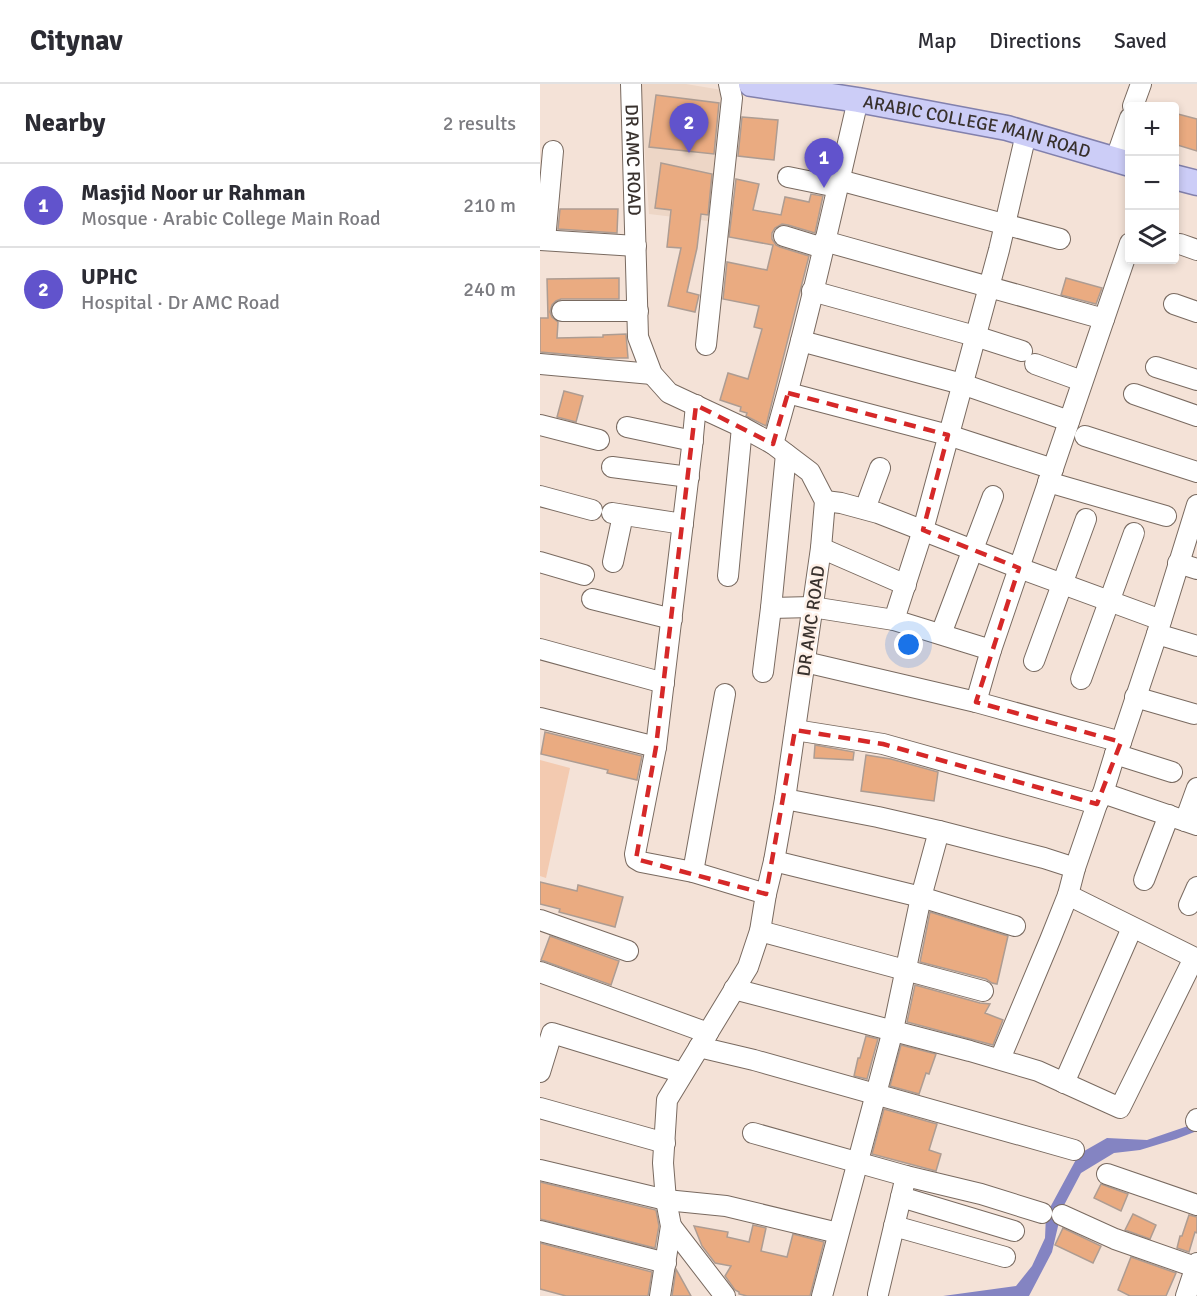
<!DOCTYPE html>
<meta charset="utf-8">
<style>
:root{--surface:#fff;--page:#f7f7f7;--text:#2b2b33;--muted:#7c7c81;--line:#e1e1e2;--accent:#6153cc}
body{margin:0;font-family:Signika,sans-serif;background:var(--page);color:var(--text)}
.controls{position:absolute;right:18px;top:18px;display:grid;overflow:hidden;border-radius:6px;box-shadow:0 3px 9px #0003}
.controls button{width:54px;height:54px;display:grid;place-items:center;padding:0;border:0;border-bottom:2px solid var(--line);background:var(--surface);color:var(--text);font:30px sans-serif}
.you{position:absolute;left:369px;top:561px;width:21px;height:21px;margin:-15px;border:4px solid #fff;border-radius:50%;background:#1a73e8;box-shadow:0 0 0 9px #1a73e833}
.badge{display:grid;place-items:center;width:39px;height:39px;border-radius:50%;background:var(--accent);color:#fff;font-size:20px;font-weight:700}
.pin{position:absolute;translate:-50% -50px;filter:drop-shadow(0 2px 3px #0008)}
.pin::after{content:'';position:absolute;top:32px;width:21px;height:18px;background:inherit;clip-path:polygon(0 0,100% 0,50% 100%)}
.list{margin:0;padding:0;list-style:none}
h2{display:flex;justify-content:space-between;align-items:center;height:78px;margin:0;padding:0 24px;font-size:26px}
h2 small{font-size:20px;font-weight:400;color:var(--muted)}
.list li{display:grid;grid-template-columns:39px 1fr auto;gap:18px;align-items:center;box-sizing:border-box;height:84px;padding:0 24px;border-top:2px solid var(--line)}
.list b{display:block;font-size:22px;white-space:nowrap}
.list p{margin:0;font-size:20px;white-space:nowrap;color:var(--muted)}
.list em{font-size:20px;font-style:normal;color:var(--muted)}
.icon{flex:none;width:33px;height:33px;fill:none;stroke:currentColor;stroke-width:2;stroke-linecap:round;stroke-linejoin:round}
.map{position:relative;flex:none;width:657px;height:1212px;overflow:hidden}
header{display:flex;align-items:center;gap:36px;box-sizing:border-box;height:84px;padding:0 30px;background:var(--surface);border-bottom:2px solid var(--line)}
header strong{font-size:28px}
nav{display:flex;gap:33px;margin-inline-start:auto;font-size:21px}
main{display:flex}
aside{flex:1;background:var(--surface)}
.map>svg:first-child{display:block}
.built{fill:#edd6c6}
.green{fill:#f3cab0}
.water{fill:#8484c2}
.building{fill:#eaab81;stroke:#ad9c92;stroke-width:1.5}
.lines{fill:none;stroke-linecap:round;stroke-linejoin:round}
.minor-casing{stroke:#796a60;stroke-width:22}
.major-casing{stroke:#8280ac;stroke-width:27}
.minor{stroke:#fff;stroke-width:20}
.major{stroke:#cccdf7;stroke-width:24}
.marked{fill:none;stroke:#d62828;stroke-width:4.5;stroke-dasharray:12 8;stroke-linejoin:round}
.labels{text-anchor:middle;stroke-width:5;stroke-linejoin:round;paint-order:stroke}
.street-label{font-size:18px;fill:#38312d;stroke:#fef0e7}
</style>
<header>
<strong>Citynav</strong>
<nav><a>Map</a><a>Directions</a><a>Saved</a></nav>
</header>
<main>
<aside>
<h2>Nearby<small>2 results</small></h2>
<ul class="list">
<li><span class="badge">1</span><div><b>Masjid Noor ur Rahman</b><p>Mosque · Arabic College Main Road</p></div><em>210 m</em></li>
<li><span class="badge">2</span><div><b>UPHC</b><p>Hospital · Dr AMC Road</p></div><em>240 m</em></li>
</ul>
</aside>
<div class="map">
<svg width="657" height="1212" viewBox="0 0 657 1212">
<rect width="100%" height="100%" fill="#f4e2d7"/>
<path class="built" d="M100,0H146L200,9L184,139L109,130Z"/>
<path class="green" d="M0,676L30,684L6,794L0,792Z"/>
<path class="water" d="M651,1041L657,1047L636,1055L600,1066L574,1069L541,1089L522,1125L512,1168L489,1212H403L476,1202L492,1182L505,1154L506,1131L539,1070L567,1054L607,1056Z"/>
<path class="building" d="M116,11L179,19L174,70L109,63Z
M634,29L657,35V67L634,60Z
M202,33L238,36L234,76L198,72Z
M121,79L172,90L168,131L161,130L157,164L147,208L159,211L155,228L128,222L141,164L127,163L131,126L115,124Z
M196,95L219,100L213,126L241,131L245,113L269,118L271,110L283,112L275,149L248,141L242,140L235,144L232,149V155L236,161L240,163L269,172L226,342L206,332L207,329L200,327L201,323L180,316L188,289L208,295L222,245L214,243L219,222L183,215L187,178L227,186L233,161L189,153Z
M20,125H78L77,149L18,145Z
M79,194V215H21L16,217L12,221L10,228L12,233L18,238L17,254L63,253V251L86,250L88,274H68L0,268V234H8L7,195Z
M526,194L562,204L556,220L521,211Z
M24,307L43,312L36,338L17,333Z
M5,648L102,672L97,696L67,689L68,686L1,670Z
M275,661L314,668L313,676L274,674Z
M326,671L351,675L398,688L394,717L321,707Z
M0,798L37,807L38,801L83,813L75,843L19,828L20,825L0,820Z
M390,828L468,852L457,900L452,899L446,895L380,878Z
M10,852L79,877L71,901L1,876Z
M375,901L440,919L450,920L445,929L463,936L453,961L367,938Z
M326,952L338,955L327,995L314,992L318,974H320Z
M361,961L396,970L389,990L386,989L379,1010L350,1002Z
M344,1025L397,1040L389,1066L401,1070L396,1087L332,1070Z
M0,1098L116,1126L119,1142L115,1164L0,1135Z
M561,1100L588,1110L581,1127L554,1114Z
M593,1130L616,1141L610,1155L585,1146Z
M649,1131L657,1133V1149L655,1148L649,1168L637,1164L640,1152H642Z
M213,1141L226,1144L221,1167L247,1173L253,1150L284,1158L270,1212H207L199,1210V1208L195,1206L185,1192L191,1182L175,1179L162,1162L154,1142L188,1148L187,1153L209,1158Z
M523,1144L561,1162L553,1179L515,1161Z
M0,1159L112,1188L108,1212H26L0,1205Z
M591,1173L636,1189L626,1212H590L578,1206Z
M136,1185L151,1212H132Z"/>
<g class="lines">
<g class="minor-casing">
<g id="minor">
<path id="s1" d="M91,0L98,253L112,290L129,309L202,343L233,360L270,388L285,417L281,464L245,715L234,777L226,810L220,847L208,883L127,1016L123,1079L126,1116L131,1142L120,1212"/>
<path d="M593,22L601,0"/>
<path d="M575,77L590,34"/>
<path d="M248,93L297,103"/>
<path d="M299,96L520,155"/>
<path d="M244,152L283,164"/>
<path d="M0,156L96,162"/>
<path d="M5,156L13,67"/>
<path d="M284,157L564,235"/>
<path d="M640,160L657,166"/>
<path d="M272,207L435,252L482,267"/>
<path d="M634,220L657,228"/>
<path d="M22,227H98"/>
<path d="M261,257L422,300L529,337"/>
<path d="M166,261L192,14L189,0"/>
<path d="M0,280L112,290"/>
<path d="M495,280L542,297"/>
<path d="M616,283L657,296"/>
<path d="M248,309L408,351L513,385"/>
<path d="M594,310L657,332"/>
<path d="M156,321L152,363L116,663L95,770L96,775L101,778L153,788L226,810"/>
<path d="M0,341L59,356"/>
<path d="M87,343L153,357"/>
<path d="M545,352L657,388"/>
<path d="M233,360C266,247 291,131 318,16"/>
<path d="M72,383L149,393"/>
<path d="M508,398L626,432"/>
<path d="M0,412L52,426"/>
<path d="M285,417L301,419L338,429L479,484L621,536"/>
<path d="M325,425L340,384"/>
<path d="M72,429L143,440"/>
<path d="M281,464L366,501"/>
<path d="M0,478L44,491"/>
<path d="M73,478L83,431"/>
<path d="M638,479L657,485"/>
<path d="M188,492L202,343"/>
<path d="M52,515L132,535"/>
<path d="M231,524L272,523L354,536"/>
<path d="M401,550L453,412"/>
<path d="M617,550L657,562"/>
<path d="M0,565L124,599"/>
<path d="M451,566L354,536L383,446L459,166L486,50"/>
<path d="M494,577L546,435"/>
<path d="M265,578L436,618L581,658"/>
<path d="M223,588L231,524L246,370"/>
<path d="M541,595L594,449"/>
<path d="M595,613L654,630"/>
<path d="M436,618L451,566L590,159"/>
<path d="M0,634L116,663"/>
<path d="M255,646L343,660L557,720"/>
<path d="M575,670L632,688"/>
<path d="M563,709L657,741"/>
<path d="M245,715L338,733L399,747"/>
<path d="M645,737L657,704"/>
<path d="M234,777L381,813L475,842"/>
<path d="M153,788L185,610"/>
<path d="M604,796L629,731"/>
<path d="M528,811L657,875"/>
<path d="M649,821L657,803"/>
<path d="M0,836L88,867"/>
<path d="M220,847L443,907"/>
<path d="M0,888L168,949"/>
<path d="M194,905L430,967L498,987L580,1024L654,874"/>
<path d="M159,963L214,976L534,1066"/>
<path d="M460,975L510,856L528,811L535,784L557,720L563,709L575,670L581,658L617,550L657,421"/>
<path d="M0,988L12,949L143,989"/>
<path d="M524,999L592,844"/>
<path d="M0,1024L125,1059"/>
<path d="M656,1037L657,1035"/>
<path d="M213,1049L366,1092L441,1110L502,1129"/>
<path d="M0,1086L126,1116L186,1122L298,1149"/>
<path d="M567,1090L657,1121"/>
<path d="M361,1113L474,1147"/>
<path d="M522,1131L575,1155L655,1183"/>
<path d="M131,1142L185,1212"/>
<path d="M354,1142L465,1173"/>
<path d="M0,1147L126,1179"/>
<path d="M338,1210L366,1092"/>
<path d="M282,1212L353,946L381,813L399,747L504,774L535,784"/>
<path d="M646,1212L657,1179"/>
</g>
</g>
<g class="major-casing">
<g id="major">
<path id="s2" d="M211,0L318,16L467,44L590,80"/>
<path d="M634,93L657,99"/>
</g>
</g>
<use href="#minor" class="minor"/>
<use href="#major" class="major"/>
</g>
<path class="marked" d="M248,309L408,351L383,446L479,484L436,618L581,658L557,720L343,660L255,646L226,810L96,775L116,663L156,321L233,360Z"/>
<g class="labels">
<g class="street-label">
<text dy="6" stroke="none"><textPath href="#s2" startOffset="230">ARABIC COLLEGE MAIN ROAD</textPath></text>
<text dy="6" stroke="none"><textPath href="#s1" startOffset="76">DR AMC ROAD</textPath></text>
<text transform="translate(271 537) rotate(-82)" y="6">DR AMC ROAD</text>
</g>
</g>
</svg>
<div class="controls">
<button>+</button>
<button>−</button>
<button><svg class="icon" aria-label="layers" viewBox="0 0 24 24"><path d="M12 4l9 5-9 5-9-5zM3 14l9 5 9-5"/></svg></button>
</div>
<div class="you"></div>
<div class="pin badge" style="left:284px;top:104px">1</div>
<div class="pin badge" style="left:149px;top:69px">2</div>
</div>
</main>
